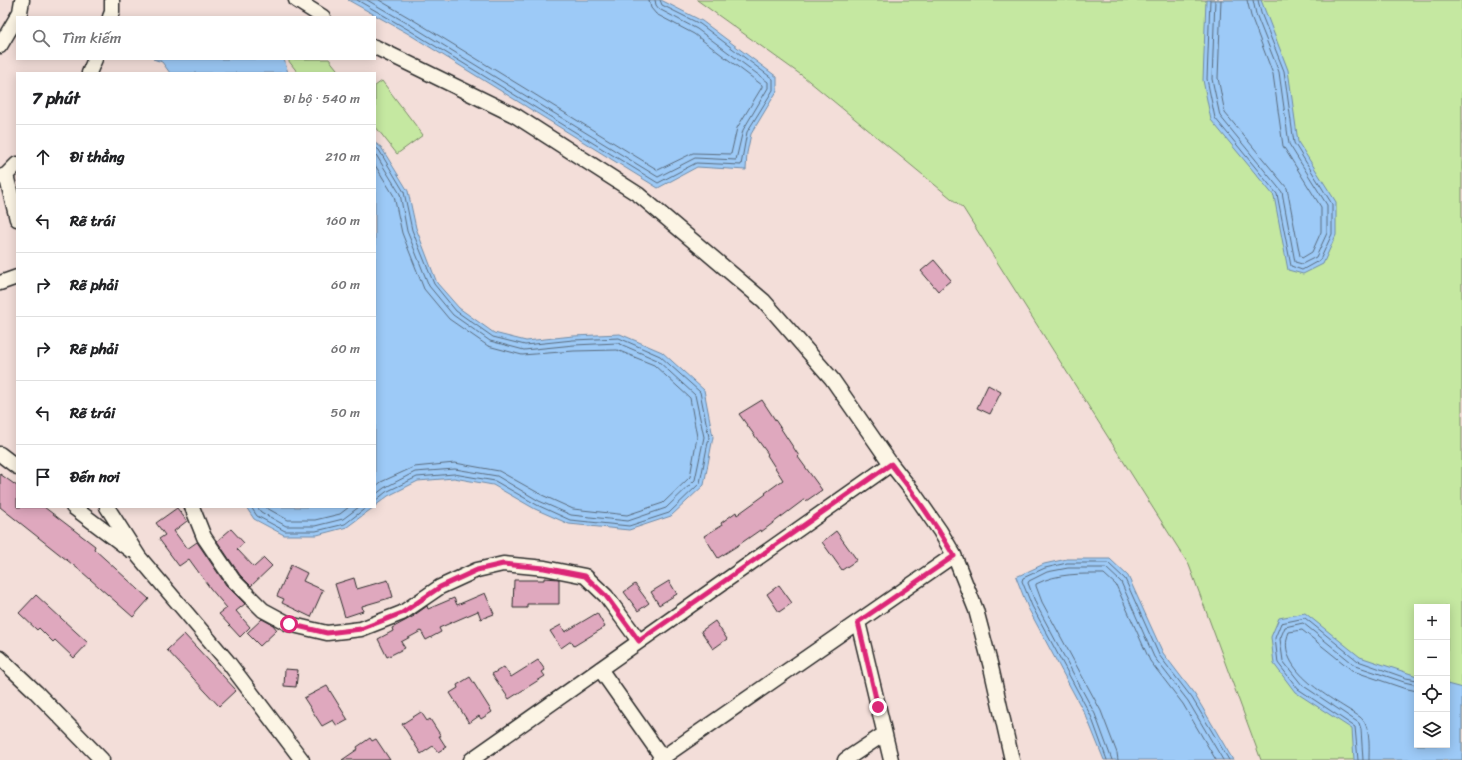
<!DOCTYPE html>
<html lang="vi">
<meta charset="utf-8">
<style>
:root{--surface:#fff;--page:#f6f6f6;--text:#202124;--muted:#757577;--line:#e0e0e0}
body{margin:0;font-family:Sriracha,sans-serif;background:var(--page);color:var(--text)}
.controls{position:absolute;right:12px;bottom:12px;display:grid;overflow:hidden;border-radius:0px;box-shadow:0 2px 10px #0003}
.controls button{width:36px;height:36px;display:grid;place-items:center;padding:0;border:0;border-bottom:1px solid var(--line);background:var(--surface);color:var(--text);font:20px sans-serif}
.stop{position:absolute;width:12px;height:12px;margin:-9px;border:3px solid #db2777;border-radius:50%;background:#fff}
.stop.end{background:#db2777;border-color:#fff;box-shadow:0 1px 4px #0008}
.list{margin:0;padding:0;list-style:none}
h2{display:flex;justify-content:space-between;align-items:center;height:52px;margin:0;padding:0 16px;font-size:17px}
h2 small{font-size:13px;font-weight:400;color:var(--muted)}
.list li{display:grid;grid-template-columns:26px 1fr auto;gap:12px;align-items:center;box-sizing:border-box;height:64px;padding:0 16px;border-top:1px solid var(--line)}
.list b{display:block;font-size:15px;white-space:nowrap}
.list em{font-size:13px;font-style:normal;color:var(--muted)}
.icon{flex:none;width:22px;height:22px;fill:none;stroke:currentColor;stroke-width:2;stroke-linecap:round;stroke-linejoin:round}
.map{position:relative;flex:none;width:1462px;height:760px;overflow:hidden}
.search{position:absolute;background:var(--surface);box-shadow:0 2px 10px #0003;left:16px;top:16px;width:360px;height:44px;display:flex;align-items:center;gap:10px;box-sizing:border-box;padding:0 14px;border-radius:0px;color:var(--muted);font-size:15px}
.panel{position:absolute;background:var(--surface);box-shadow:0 2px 10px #0003;left:16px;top:72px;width:360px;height:436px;border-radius:0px}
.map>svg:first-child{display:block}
.green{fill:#c5e8a1;stroke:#788a66;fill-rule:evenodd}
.water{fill:#9dcaf7;stroke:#6f8aa5}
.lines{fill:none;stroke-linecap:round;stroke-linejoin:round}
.shore{stroke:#596b7d;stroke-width:1}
.building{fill:#dfa8be;stroke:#2b2b2b}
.street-casing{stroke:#2b2b2b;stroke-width:17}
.street{stroke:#fcf5e5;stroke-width:14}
.route{stroke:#db2777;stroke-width:5}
</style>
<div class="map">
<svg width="1462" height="760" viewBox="0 0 1462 760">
<rect width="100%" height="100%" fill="#f3ded9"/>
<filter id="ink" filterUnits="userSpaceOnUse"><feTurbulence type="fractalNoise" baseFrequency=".025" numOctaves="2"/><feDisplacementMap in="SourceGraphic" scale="8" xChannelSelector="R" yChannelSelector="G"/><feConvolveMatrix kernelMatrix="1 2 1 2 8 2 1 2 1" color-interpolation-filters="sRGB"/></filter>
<g filter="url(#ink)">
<path class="green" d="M697,0H1462V760H1261L1189,565L963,208L804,77ZM1417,607H1447V745H1417Z
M290,59H329L340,73H298L288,60Z
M382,81L423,135L397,154L375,126V86Z"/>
<path class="water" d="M348,0H661L702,21L777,77V91L751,134L747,153L746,170L697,167L658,188L407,33Z
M1206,0H1261L1288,70L1298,142L1336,202V235L1323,264L1303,274L1288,270L1274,196L1211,120L1203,80Z
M153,59H284L288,73H170L162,62Z
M375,143L381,147L408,191L416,228L437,283L459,308L494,333L526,341L573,336L620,334L662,352L704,390L713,437L704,485L671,516L629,530L569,524L535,509L493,485L454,478L418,481L388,496L375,506Z
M246,507H374L347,527L317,535H284L254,519Z
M1067,559H1110L1128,576L1163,653L1195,695L1233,760H1104L1087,718L1028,608L1016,577L1044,564Z
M1305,613L1360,657L1417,676V745H1447V684L1462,688V760H1354L1352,729L1295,692L1274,664L1271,637L1279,618Z"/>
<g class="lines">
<path class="shore" d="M357,0L409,30L658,183L696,163L741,165L747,132L773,90V79L700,24L662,5L660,0
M367,0L412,26L658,177L695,158L736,160L743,130L768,88V82L697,29L659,9L656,5L655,0
M379,0L415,21L658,170L693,153L731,154L737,128L762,87V85L694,34L656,14L651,8L649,0
M1210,0L1207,79L1215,118L1277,194L1291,266L1302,270L1320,260L1332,234V204L1294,143L1284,71L1261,13L1258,0
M1215,0L1212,79L1220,116L1282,192L1295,262L1302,264L1316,257L1327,233V205L1289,144L1279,72L1256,14L1253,0
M1221,0L1218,78L1225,113L1287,188L1299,251L1300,256L1302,258L1312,252L1321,232V207L1283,146L1273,74L1251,16L1247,0
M375,147L379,150L404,192L412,230L434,284L456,311L493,337L525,345L573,340L619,338L660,356L700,392L709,437L700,483L669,513L629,526L570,520L537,505L495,481L454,474L417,477L386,492L375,501
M375,153L400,194L407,231L429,286L453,315L490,341L524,350L574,345L618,343L657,360L695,395L704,437L695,480L666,508L628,521L571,515L539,501L497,476L455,469L415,472L384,488L375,495
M375,165L394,196L402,233L424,289L449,319L488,346L522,355L574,351L617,350L654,365L690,398L697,437L690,477L663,503L627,515L573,509L542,495L499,471L455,463L414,467L381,482L375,487
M251,507L257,516L285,531H316L345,524L367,507
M257,507L261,512L286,526H315L343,519L359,507
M265,507L288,520H315L340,514L349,507
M1107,760L1091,716L1032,606L1022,581L1023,578L1045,568L1067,563H1108L1125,579L1159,655L1192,698L1229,760
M1112,760L1095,714L1036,604L1028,583L1029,581L1047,572L1068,568H1106L1121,582L1154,657L1188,701L1223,760
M1118,760L1117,753L1101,711L1042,602L1036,586V584C1058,573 1080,574 1104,574L1116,585L1150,661L1183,704L1216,760
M1358,760L1355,727L1298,689L1278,663L1275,638L1281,623L1305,618L1358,661L1406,678L1417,680
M1363,760L1361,729L1359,723L1302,685L1283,661L1280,639L1285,627L1303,623L1356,666L1404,682L1417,685
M1369,760C1369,747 1371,726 1360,717C1335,700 1273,670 1289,632L1302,630L1353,671L1403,688L1417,691"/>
</g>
<path class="building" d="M934,260L951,280L938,291L921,271Z
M988,385L1001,392L990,414L977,408Z
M762,400L799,456L798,457L822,490L806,501L805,499L761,532L760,530L737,546L718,558L704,536L722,525L721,523L736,512L737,515L766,494L765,493L783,480L767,455L768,454L739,414Z
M0,474L17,486V507H44L95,546L94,549L149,599L133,617L82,572L0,507Z
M177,508L187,521L174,531L187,549L197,542L226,585L245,604L236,611L250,627L240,637L219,614L227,608L210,588L189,559L179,566L159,539L165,535L156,523Z
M231,529L244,543L237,549L254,567L264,558L272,566L251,586L240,575L217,541Z
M836,531L857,560L842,570L822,542Z
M291,565L307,573L303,581L323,590L311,617L282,603L284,599L277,596Z
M354,578L357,589L388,580L393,597L362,606L363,611L345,617L335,584Z
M544,578L559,579V604H527V608H513L514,580H544Z
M669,581L677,594L659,605L651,592Z
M635,584L649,603L638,611L624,592Z
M779,585L792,603L779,612L767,594Z
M485,593L494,614L481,619L478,611L439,628L441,632L426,640L421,631L401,642L405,648L387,657L378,639L393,631L392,628L414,616H413L427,606L428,609L454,598L457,605Z
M36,595L88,643L74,658L55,640L53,642L39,628L37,630L19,613Z
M597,613L605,627L574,646L571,641L561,648L550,631L561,625L565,632Z
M262,619L273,625L277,630L260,646L247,633Z
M715,621L727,639L713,649L701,631Z
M184,634L236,690L219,706L167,650Z
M538,660L545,670L542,672L545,676L509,699L492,674L504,667L511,677Z
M285,669L298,670L296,687L284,686Z
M470,677L492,712L481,719L479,716L469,723L450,693L458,688L457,685Z
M327,686L348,720L337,726L333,720L322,726L304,698Z
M421,712L427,721L430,719L441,736H439L446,747L438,752L433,746L421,754L402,724Z
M370,738L372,741L376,739L390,760H342L358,749L357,747Z"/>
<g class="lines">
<g class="street-casing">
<path id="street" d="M296,0L323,17
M110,17L112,12V0
M0,46L20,12L22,0
M375,47L516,116L639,195L764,301L832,379L891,464L913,492L940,531L954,555L976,610L991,667L1012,760
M89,73L95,59
M6,175L17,219
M0,177L6,175L17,164
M0,283L17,277
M0,454L17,467
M73,507L130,550
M107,507L139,557L228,662L302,760
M192,507L204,537L233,580L263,610L289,624L327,633L361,629L402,613L440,587L477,570L503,564L545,568L585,576L606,596L639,641
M858,622L891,760
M0,658L36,692L102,760
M600,669L664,760
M471,760L891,464
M659,760L954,555
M845,760L884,734"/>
</g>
<use href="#street" class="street"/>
</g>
</g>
<g class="lines" filter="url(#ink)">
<path class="route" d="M289,624L327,633L361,629L402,613L440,587L477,570L503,564L544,568L585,576L606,596L639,641L891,464C914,493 935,523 954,556L858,622L878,707"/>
</g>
</svg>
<div class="controls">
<button>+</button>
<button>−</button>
<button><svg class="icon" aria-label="locate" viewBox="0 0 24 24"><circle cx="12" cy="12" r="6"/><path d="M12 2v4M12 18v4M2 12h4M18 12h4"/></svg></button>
<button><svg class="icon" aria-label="layers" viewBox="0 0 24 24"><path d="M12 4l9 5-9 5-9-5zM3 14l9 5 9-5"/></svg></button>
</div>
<div class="stop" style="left:289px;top:624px"></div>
<div class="stop end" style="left:878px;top:707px"></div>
<div class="search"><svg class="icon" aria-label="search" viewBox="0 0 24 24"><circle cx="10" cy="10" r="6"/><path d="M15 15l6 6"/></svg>Tìm kiếm</div>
<section class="panel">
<h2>7 phút<small>Đi bộ · 540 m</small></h2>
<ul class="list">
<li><svg class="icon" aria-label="ahead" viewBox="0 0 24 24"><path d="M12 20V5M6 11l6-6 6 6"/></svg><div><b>Đi thẳng</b></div><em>210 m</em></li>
<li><svg class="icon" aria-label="left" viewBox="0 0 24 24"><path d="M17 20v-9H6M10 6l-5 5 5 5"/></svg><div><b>Rẽ trái</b></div><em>160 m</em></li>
<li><svg class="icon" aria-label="right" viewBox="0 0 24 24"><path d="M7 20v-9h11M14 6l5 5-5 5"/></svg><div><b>Rẽ phải</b></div><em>60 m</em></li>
<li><svg class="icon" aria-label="right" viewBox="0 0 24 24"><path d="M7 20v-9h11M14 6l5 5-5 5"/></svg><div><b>Rẽ phải</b></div><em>60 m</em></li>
<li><svg class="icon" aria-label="left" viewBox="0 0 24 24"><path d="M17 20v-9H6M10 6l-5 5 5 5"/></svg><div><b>Rẽ trái</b></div><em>50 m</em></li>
<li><svg class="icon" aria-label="arrive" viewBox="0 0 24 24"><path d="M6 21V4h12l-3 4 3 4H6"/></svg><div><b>Đến nơi</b></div></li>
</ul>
</section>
</div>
